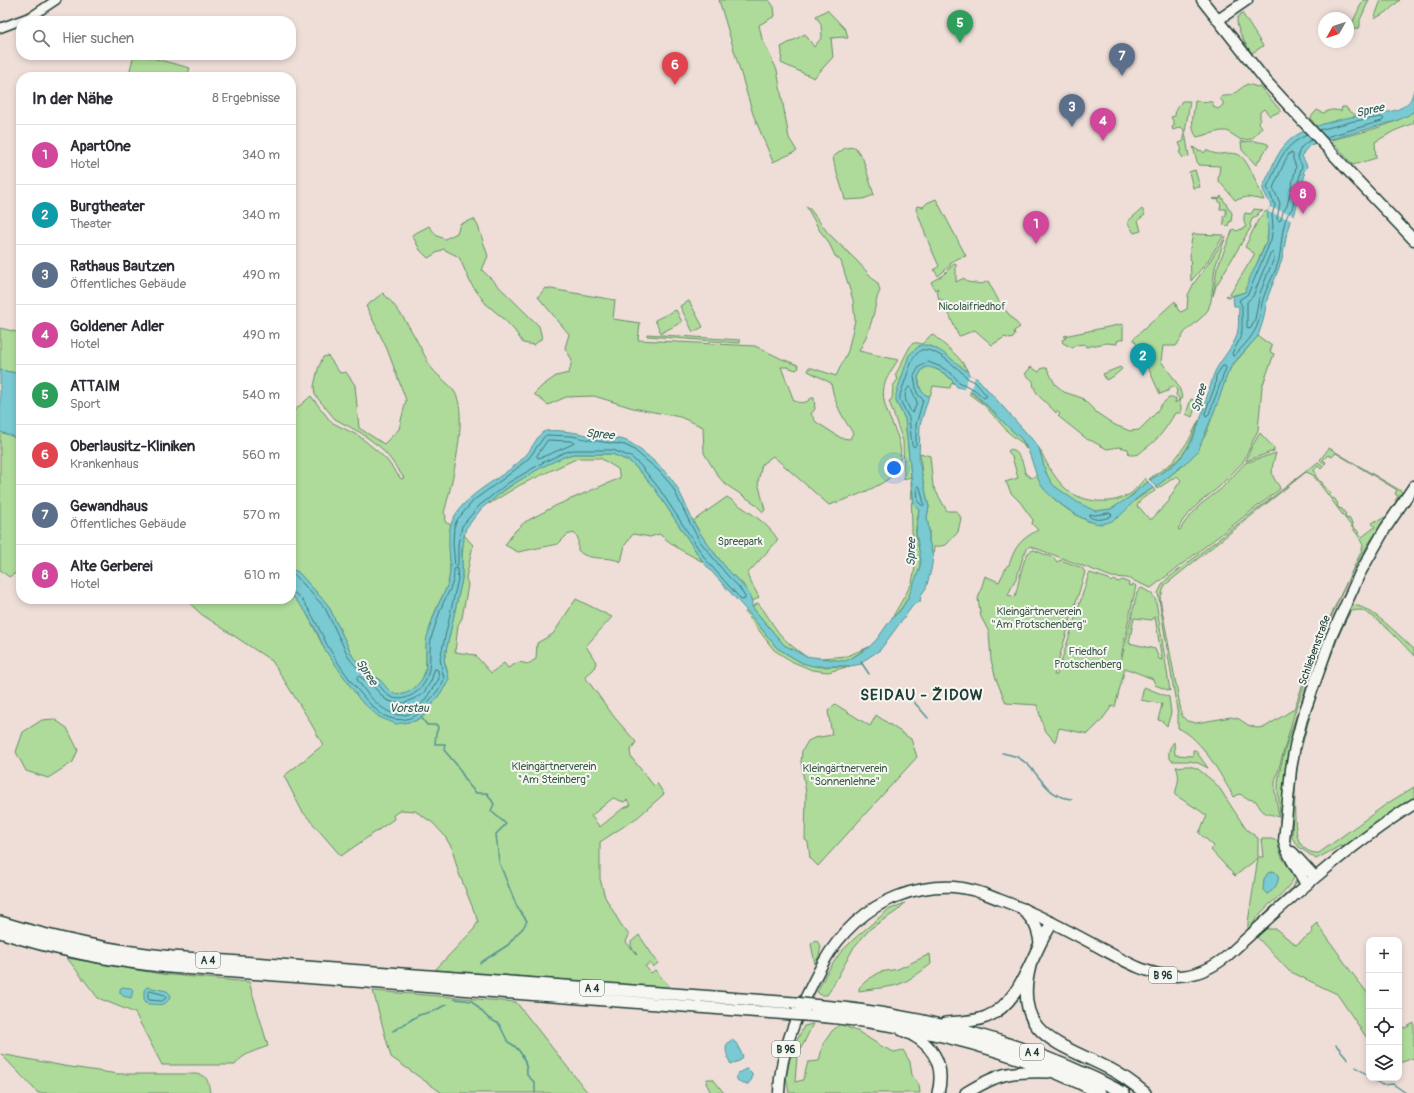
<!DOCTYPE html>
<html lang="de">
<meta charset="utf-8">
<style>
:root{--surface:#fff;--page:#f2f2f3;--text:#2b2b33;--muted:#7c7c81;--line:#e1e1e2;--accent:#0f766e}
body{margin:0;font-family:Pangolin,sans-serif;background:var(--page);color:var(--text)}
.controls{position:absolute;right:12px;bottom:12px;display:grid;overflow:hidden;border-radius:8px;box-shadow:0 2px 6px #0003}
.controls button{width:36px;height:36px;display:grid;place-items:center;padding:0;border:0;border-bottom:1px solid var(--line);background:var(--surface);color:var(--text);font:20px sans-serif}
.compass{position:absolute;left:1318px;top:12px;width:36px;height:36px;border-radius:50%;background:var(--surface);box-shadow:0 2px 6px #0003;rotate:231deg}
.you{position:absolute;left:894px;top:468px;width:14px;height:14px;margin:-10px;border:3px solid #fff;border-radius:50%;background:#1a73e8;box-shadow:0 0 0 6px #1a73e833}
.badge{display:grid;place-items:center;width:26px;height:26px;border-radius:50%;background:var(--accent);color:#fff;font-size:13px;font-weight:700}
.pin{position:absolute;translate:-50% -33px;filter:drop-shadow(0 1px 2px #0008)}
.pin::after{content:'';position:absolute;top:21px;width:14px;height:12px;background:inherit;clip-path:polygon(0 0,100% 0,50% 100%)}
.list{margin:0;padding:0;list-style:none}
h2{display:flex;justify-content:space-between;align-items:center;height:52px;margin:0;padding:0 16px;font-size:17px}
h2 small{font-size:13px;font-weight:400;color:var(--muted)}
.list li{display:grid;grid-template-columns:26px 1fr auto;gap:12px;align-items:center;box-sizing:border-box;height:60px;padding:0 16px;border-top:1px solid var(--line)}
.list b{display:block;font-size:15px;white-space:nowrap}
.list p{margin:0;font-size:13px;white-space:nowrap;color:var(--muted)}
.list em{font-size:13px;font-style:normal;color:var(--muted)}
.icon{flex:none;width:22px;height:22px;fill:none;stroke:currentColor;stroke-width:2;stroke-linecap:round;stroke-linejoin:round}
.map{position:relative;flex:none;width:1414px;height:1093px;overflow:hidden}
.search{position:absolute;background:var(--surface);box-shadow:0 2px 6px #0003;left:16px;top:16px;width:280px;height:44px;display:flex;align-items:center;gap:10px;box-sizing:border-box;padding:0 14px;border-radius:16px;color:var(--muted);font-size:15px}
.panel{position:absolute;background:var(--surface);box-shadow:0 2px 6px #0003;left:16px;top:72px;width:280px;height:532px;border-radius:16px}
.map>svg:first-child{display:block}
.green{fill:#aedb9a;stroke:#668c67;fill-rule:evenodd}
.water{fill:#79cad2;stroke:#559293}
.pier{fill:#efded8}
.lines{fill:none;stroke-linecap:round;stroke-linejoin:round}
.shore{stroke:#437573;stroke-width:1}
.stream{stroke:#559293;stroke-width:1.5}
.minor-casing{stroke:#1f3d34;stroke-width:11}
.major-casing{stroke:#1f3d34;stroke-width:13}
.highway-casing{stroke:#1f3d34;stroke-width:14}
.minor{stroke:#f6f6f2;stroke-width:8}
.major{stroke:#f6f6f2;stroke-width:10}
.highway{stroke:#f6f6f2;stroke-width:11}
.highway-bridge-casing{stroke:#1f3d34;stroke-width:14;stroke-linecap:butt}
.highway-bridge{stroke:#f6f6f2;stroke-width:11}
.labels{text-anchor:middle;stroke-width:4;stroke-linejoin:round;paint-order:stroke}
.shield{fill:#f6f6f2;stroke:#60746d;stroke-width:1}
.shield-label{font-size:10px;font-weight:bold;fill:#1f3d34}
.park-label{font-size:11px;fill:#3c5d48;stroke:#f6f6f2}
.street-label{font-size:11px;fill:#1f3d34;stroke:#f6f6f2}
.water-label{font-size:12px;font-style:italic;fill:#315954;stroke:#f6f6f2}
.district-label{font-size:15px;font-weight:bold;letter-spacing:1px;fill:#1f3d34;stroke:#f6f6f2}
</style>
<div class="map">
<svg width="1414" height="1093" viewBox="0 0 1414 1093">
<rect width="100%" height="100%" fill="#efded8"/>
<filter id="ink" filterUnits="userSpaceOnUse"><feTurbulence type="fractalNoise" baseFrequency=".025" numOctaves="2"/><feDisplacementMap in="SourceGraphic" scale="8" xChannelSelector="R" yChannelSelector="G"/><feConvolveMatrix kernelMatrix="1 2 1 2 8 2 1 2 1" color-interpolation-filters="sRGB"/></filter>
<g filter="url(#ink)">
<path class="green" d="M719,0H769L774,7L775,16L759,25L762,39L777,70L789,138L797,151L773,162L753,114Z
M1363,0H1369L1360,20V27L1348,32Z
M1381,0H1400L1387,12L1374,19Z
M827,10L846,30L848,38H844V37L831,38L833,57L814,78L781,63L782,52L781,47L805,34L814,47L822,37L821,24L816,16Z
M1242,13L1263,46L1252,53C1246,46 1237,30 1237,21C1237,17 1239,15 1242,13Z
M134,55H141L190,68L187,77H128Z
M1247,84L1258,87L1261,85V88L1281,111L1270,116L1264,109L1260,112V120L1258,122L1262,127L1252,139L1241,140L1227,131H1221L1197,137C1189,128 1194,112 1195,101L1212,102L1214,107L1218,109L1223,105V102L1220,99L1222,96C1233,97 1238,90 1247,84Z
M1182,101H1190L1185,132L1189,156L1183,158L1179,152L1182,150L1179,143L1184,141V130L1181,127L1173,130L1172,127L1175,125L1171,117L1175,116L1176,109Z
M1342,107H1346L1348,110L1357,116L1317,127L1310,118L1317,110L1323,113C1331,110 1331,109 1341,111Z
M1414,111V123L1394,131L1375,142L1376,158L1353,165L1331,140C1357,133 1392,127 1414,111Z
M1254,141L1265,143L1269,145L1256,165L1242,150L1241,142Z
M855,147L863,159L874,195L863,199L845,200C842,185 835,172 833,157L845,148Z
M1193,147L1199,151L1201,150L1204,153L1206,150C1220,158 1225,151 1237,154C1248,157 1259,190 1264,200L1247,197L1235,200L1218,180L1220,166L1198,165Z
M1195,170L1200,187L1193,188L1189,172Z
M1221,196L1232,213L1231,222H1229L1228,226L1223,225L1224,222L1223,216H1226V209H1220L1221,203H1220L1218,199L1217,200L1213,199L1216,198L1219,199Z
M936,199L966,256L959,258L951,262L950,266L938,276L934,270L939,266L930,246L916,209L917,206L923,207L927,203Z
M806,206L810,209L828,233L857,261L878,284L880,291C876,298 876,305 874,312C871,325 866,339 859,351L898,360C893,368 886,377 884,387C881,401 889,416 894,428C901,442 904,459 895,472C886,486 845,500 829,505L773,456L762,464L758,482L765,510L763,512L754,503L725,484L718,476L704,453L703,427L680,417L633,408L594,396L566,397L548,405L534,394L542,386L556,376L569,373L572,360L565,348L569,334L538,297L545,288L615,300L613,319L640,323L638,340L755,346L782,359L798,365L799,368L796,370L787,367H781L794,401C801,403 806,404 811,398H814L815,409L811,414L816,422L841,438L850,439L853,433C842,417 834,402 831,383L808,371V368H812L836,376L848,351L855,320L853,300L841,261L835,256L828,241L820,231Z
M1142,209L1145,215L1138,220L1141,231L1134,233L1127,222Z
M1254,209L1263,210L1259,212L1256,217H1253L1250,224L1251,227L1216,286L1213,296L1217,268L1233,229L1237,231L1246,227C1244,223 1243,217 1245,213L1251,214Z
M1266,211L1268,212L1269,226L1267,239L1245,292L1231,296L1229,298L1226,296L1227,295L1229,296L1254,255V253L1245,247L1259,218Z
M474,219L478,226L488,256L482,270L539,326L542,338L534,345L523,343L515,331L503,318L486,304L471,284L459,257L443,249L428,258L420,250L412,235L429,226L437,236L445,239L457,233L460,224Z
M1193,234L1224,235L1207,262L1191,281L1190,248Z
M1226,236L1215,267L1211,301L1208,310L1201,318L1185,332L1176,346H1163L1161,361C1169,373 1181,384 1182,399H1180L1179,403L1181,406V413H1175C1167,427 1159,439 1146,448C1138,454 1141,455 1129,455L1128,449L1119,447L1107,449L1090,440H1088L1058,416L1060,414L1057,411L1056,413C1047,402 1033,395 1033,381L1025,374L1031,367L1039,372L1042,368H1047L1055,384L1064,392L1082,398L1097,413L1115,425L1130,431L1139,430L1154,415L1162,404L1169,398H1176L1175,403L1179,400V398L1176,395L1177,390L1174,387H1170L1168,391L1160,394L1138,346L1133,339L1175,301L1178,310L1181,312L1187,309L1188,295L1194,283L1208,264Z
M954,264H956V282L964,278L967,282L982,284L988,281L1001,305L1020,327L1014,331L1015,335L1013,338L1010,339L1005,337L992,345L975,330L960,336L958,335L943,300H939L937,290L938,288L935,290L931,282L943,275Z
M383,293C405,315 415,337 429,364C435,375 447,381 454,391C470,413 451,487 444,513L446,516L445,522L451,525C447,543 452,562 449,579C447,589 441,598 437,607C433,616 430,627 428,636C424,649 428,663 424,675C420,687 402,701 390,692C385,688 383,682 378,678C368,670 361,668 353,657L328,605L298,572L291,569V413L311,396L331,422L359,436L376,450L386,459L401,479L404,478L389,457L380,447L361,433L335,419L315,395L314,386L318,369L323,357L328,356L340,373L346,372L355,385L359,428L384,444L399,429L406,400L387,349L366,306Z
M689,301L703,327L693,332L680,306Z
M676,310L682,322L661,333L655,320Z
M1123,324V339L1117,341V344L1106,343L1086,347L1085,344L1076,345L1073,348L1063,343L1062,340L1066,338L1064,336Z
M0,328L21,333V374L0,370Z
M647,334L740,340V343L647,336Z
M932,334C945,346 961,356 968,372L937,349L926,345L909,356L896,401L905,419L914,504L919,509C918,517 915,526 916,534C916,543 921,552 920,561C920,579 906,606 892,618L912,583L915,567L916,556L912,531L911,477L904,479L903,441L889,401L892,399L893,386L898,379L895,375C898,371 910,345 912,344C915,342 919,343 922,344Z
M1258,336L1272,346L1270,352L1274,354L1262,387L1258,430L1243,462L1219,487L1199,503L1183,520L1178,529L1180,530L1185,522L1200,505L1221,489L1245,463L1276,453C1274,461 1269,472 1275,480C1277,484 1279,484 1280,489L1151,588L1127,578L1112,577L1030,546L1027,549L1023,557L1017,577L1015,580L1008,595L1015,597C1018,586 1022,562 1028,553C1030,551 1031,551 1034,550L1054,558L1057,562L1061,560L1082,568L1085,572L1054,675H1057L1089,574L1090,573L1109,579L1111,582L1113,580L1119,582L1122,580L1129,583L1128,585L1132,586L1133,584L1136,586L1123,646L1120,666L1137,593L1140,589L1142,588L1152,594L1156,601L1170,691L1155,685L1153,679L1125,668L1115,707L1112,706L1101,721L1088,734L1059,728L1055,742L1044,729L1037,705L1006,703L996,679L991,660L989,632L981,617L978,599L985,576L999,582L1007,566L1009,565C1015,546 1021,539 1038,530L1032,524L1033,520L1020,502L1011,493L1007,484L1005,482L1018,478L1012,457L1008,451L1011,449C1021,454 1023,462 1025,473L1031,478L1037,475C1045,496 1070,513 1090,522L1136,500L1153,488L1155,491C1149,495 1138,499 1137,507H1139L1149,519H1152L1169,501L1170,497L1181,480L1177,476L1157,489L1156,487L1188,461L1206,434L1227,375L1232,366ZM1155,617L1162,660L1159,659L1155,649L1129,643L1134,618L1152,620V618Z
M928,366C938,370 948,374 954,383L951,384L950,388L933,386L930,396L924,395L921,391L918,377L922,370Z
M1120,367L1122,369L1114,376L1106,380L1103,374Z
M970,392L986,405L1022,440L1026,449L1022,443L1009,433L984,405L969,394Z
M1191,399L1197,401L1192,417L1186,414Z
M1199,420C1189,452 1179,462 1150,480L1149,479L1173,462L1189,440Z
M0,432L12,436L21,443V570L9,577L0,570Z
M1260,433L1274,448V451L1246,461L1251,448Z
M1039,448C1046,462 1053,476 1064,487C1079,502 1109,506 1128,495C1134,492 1140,484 1145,478L1148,482C1136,490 1124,504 1111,509C1107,510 1099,511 1095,511C1086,510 1056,491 1051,483C1045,472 1042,460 1039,448Z
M1329,448L1401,491L1402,494L1395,505H1393L1397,502L1395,501L1398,496L1395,494L1397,490L1336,453L1332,457L1328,455L1323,460L1326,462L1325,464L1320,460Z
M920,453L930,456L933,486L947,511H957L961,518L958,532L946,545L934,547L933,557L929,541V531L927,517L929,507L922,476Z
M573,454H612L629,461L637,468L655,489L703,562L679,549L659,534L650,537L633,534L625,545L621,562C608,555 587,562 578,550V538L574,533L567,535L558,544L518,552L505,545L515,531L525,522L555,506L620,478L618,469L600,458H578L520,485L489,504V502C514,483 542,463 573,454Z
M1318,462L1324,466L1321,469L1318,466L1314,470L1316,473L1315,475L1320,482L1321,481L1323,484L1322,485L1325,488H1326L1331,494L1330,495L1332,499L1334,498L1338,504L1337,505L1340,509L1341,508L1346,514L1345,516L1347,519L1349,518L1353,525L1352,526L1355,529H1356L1362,537L1375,527L1372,523L1377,520L1378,521L1385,517V521L1368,544L1352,572L1339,599L1321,641L1296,708L1275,782V791L1279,817C1265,812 1264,816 1256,801L1245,798L1242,795L1239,794L1234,797C1220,775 1203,739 1178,728V716L1158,593L1162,585L1167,579ZM1306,472L1313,475L1357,534L1363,545L1362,550L1319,640L1294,709L1265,727L1257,728L1248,725L1239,719L1231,717L1196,723L1187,721L1182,716L1160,599L1165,585Z
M727,497C744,509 768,522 778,540L748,573V577L759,597L752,602L743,584L730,573L703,538L693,521Z
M1378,534L1303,703L1301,701C1318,655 1335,611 1357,568C1363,557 1368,543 1378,534Z
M464,535L473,545L466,578L468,585L462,618L458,625L455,652L475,655L491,673L504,663L508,668L519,662L528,664L536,659L537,643L553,634L576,599L612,617L586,646L596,662L594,669L585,677L615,718L636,742L630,751L631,757L654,786L657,783L664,794L638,817L600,842V879L605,897L620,923L629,935L626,942L637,955L631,946V942L639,935L658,963L653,967L650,963L645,966L651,973L655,970L671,988L435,970L474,929L478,921L458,871L452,848L444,835L433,823L415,811L401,810L393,815L394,819L341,856L302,811L284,776L323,745L308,718L272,661L201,614L185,599H291V594L306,612L325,650L335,664L415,721L425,715L446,685L448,674L444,660L462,579V557ZM613,798L624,802L627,800L631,805L622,809L600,827L591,816Z
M758,603C766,612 771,623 779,633C786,642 796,649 805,656L784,645L752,607Z
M1353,605C1373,607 1399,636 1414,649V656C1403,644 1376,614 1360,610C1357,610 1353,611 1351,611C1343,624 1338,637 1333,651C1320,683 1309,716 1301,750L1298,749L1301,733L1325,663L1350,607Z
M747,611L777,648L802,663L819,667L850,666L828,672L812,670L793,662L774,650L745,612Z
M869,647L845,662L822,658L847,656Z
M1144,687L1169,697L1171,713L1167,726L1162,721L1158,720L1162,704L1141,700Z
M835,704L870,726L876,715L911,739L917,757L818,866L810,858L808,842L805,840L806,793L801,762L802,751L808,741L814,738L832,735L828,711Z
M1298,711H1300L1280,823C1281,810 1277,795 1278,783C1281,759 1290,733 1298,711Z
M54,719L67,728L78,750L73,762L48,778L26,771L16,752L23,732L42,720Z
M1174,742L1175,755L1193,756V750H1195L1208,768L1198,763L1190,761H1172C1166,755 1169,748 1174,742Z
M1295,763H1298C1295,780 1292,826 1299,841C1303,849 1311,854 1319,853L1388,803L1414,787V799L1344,847L1340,846L1316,859L1299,847L1292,838L1294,771Z
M1184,766H1190L1198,769L1214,782L1220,789L1246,829L1258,838V857H1263L1261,839H1271L1278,841C1278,858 1289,864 1294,878C1286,893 1270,902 1259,915C1255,920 1253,925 1248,930V922L1258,858L1235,876L1211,850L1214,846L1199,833L1207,816L1199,810L1175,795C1177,785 1181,777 1176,767Z
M1280,845L1298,878V880L1291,891L1258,922C1264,909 1297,890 1296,878C1296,871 1288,865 1285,859C1282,855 1281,849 1280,845Z
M905,903L897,911L871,928L854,947L831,989L827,995H821L817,992L826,974L840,953L854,939L888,910Z
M1317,923L1352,973L1369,995V1041L1337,994L1289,971L1257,937L1266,929H1276L1296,945L1313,932L1311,928Z
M816,940L821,946L819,956L815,964L811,944Z
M930,954L931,964C922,971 905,984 893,986C882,988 871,989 859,991V988L866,981L880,972L898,969Z
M67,958L161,974L249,982L268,1046C256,1051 243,1053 235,1065H162L135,1013L98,998Z
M373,991L516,1002L588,1093H442L391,1057Z
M1414,1023V1058L1399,1063V1026L1405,1028Z
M813,1024L797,1057L795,1082L803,1080L808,1062L819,1061L823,1044L832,1031L840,1024L859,1032L881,1046L894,1052L903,1050L910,1062L912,1075L919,1085L920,1093H789L786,1077L791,1053L804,1026Z
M1,1054L64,1066L118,1074H196C209,1076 208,1082 210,1093H38Z
M707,1079H713L724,1093H711L706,1083Z"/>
<path class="water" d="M1414,89V111L1407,116L1396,121L1310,145L1303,153V155L1302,156L1307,166L1303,173L1305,174L1295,213L1294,215L1292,214L1287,232L1282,260L1268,296L1263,321L1258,336L1232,365L1227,375L1218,402L1198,451L1188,461L1156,487L1150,480C1161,473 1174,466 1182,456C1198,436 1203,408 1211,384C1214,366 1227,356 1235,340C1240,330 1238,317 1239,306H1234L1233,296L1245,292C1249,274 1262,258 1267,239C1270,229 1264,214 1271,205L1263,190V186C1271,171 1277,150 1291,139C1304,128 1341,118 1358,116C1373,114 1397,114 1408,103C1412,99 1413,93 1414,89Z
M920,345C938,344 954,362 968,372L969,375L978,379L1030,437L1039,448L1046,473L1053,485L1077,502L1095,511L1111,509L1133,495L1138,489L1148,482L1153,488C1147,492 1140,495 1135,500C1126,510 1116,523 1101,524C1085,524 1049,498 1041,485C1033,471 1032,453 1022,440C1018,435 1012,431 1008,427C997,416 986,403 973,393C969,391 961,387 957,387C955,384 952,379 949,377C946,373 931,366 926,367C922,368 920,373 918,377C919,385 920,394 929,396L920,425L919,461L929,507L927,517L929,531V541L933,557L931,570L926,588L921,595L920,602L914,604L880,650L863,661L862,664L850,666H813L802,663L777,648L747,611L703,562L655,489L637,468L629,461L612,454H573L564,457L544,466L510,486L482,508L466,528L462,545V579L444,660L448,674L449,679L446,685L425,715L415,721L396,724L379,717L360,700L335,664L325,650L318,634L306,612L291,594V569L298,572L328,605L353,657C361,667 369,670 378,679C383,682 386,688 390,691C401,701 418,688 423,677C429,665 424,650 427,637C430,627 433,617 437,608C441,598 447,589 449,579C453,560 444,537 453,519C469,489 506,478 527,454C532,448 538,435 543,432C550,428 579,433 587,435C599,438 612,437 624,440C633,443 640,450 647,455C657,464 668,473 675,484C686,502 691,522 704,539C712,550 720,561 729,571C738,582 753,591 752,607L784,645L794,650L805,656L845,661L852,658L869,647L877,639L892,618L900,611L908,598L919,570L921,561L916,533L919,510L914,504L905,419L896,401V394L909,355Z
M0,370L21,374V443L12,436L0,432Z
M1274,871L1278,875C1280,882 1274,891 1267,894L1263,890L1264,879L1268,873Z
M122,987L131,988L133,990L131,998L123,996L120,993V989Z
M147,987L167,991L171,995C166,1008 158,1004 147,1004L144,999V990Z
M732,1040L736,1043L743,1056L741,1060L732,1064L730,1063C727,1055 722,1044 732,1040Z
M746,1069H748L752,1073V1079L748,1084C742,1085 737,1082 736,1076L738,1073Z"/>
<path class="pier" d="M1269,207L1294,215L1292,220L1268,212Z
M969,375L975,377L969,394L963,391Z"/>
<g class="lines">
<path class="shore" d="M1319,130L1354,121L1382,117L1384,119L1382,121L1326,137
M1307,135C1281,146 1279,164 1267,187L1275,205L1272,215L1273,227L1271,240L1248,294L1239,300L1242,306V330L1239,341L1232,353L1233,356L1235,355C1245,344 1255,335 1259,320C1261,313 1261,304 1264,296C1268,284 1276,272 1279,259C1282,246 1281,219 1292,209L1300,175V172L1302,166C1301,163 1298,160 1298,157C1298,149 1305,142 1312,140
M1290,153L1293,154V159L1296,167L1287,206L1283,212L1281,220L1279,221L1277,219L1280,203L1273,188L1285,161Z
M1273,253L1274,258L1260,293L1255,319L1251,328L1249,329L1247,327V302L1253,296L1270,254Z
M921,350C935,347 954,366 964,374L967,378L975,382L987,396L984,398L975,390L959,382L951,373L941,367L928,362L919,367L914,376L917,393L923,400L916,425V445L914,447L912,445L909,418L900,400V395L913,358Z
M1223,366H1225L1226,368L1209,414L1206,416L1205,413L1215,386L1216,376Z
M909,387L911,388L917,402L913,413L911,412C907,403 901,395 909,387Z
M547,435L572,436L590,440L625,445L633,449L659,471L672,486L690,523L699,540L727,575L739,587L745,597V599L742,600L737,595L706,560L658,487L640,465L631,457L613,450H573L563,453L542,463L508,483L479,506L462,526L458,544V565L455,567L453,543L454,527L457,520L474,500L511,473L529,458L544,437Z
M548,440L571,441L574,443C572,445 541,458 538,458L537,456Z
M918,486L920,487L924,504L923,506L918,502L917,488Z
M1110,513L1112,515L1111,516C1104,520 1094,521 1089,516L1090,514L1094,515Z
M291,574L295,575L325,608L349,658C356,668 365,674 374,680C380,684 383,692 389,696C403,705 423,691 427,677C432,663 428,649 432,635C435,627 437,619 440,611C443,601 450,592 453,581C454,577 454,572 454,569L457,568L458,579L440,659L444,679C442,687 432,697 427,704C421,713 416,717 406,719C397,721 387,718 380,713C363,700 340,667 329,648C322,637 305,593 291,592
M435,669L438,670L439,679C433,687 424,703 417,709C395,729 367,696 357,679V677L359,676L372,685L386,700L395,703H405L423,694L431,681Z
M150,991L165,995L166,998L162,1001L149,1000L148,998V993Z"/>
<path class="stream" d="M861,662L869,674
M914,702L928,718
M421,717L427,725H437L438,728L436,734L435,744H445L444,750L456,764L469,785L476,793H487L494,804L491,811L506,824L496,834L499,862L517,907L527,921L523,928L516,935L508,945L480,963
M1002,753C1007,754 1012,755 1017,757C1040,769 1043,797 1072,799
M454,999L472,1001L488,1018L499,1024L508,1042C521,1048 527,1062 527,1075L535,1083V1093
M393,1031L419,1015L434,1011L447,1004
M1336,1045L1348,1059
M1356,1067L1369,1076
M1372,1078L1382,1085L1393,1084L1406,1093"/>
<g class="minor-casing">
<path id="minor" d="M0,28L32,16L56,0"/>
</g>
<g class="major-casing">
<path id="major" d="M1202,0L1266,81L1354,177L1414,240
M1218,20L1247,0
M1292,852L1315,877
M1306,885C1299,870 1287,857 1284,841L1291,769L1295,746L1302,719L1331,637L1360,573L1385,529L1414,486
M779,1093C780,1047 802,1003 823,963C840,933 866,908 898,896C916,889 935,886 954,887C970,888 984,893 998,899C1034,912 1069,931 1104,950C1126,962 1150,976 1177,976C1195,976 1212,968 1226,957C1286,902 1345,848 1414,804"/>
</g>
<g class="highway-casing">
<path id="highway" d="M1023,909C1034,921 1038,927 1040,943
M0,922C56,939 113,951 172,957L795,1003
M0,932C55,950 112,961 169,967L790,1014
M1030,966C1012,1036 1060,1043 1110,1069C1122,1075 1134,1084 1145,1093
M811,1005C919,1013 1027,1042 1124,1093
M806,1015C909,1023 1007,1046 1100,1093
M946,1023C959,1022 974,1022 986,1017C1015,1006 1027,970 1040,944C1043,937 1048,930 1052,923
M902,1030C930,1041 946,1062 938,1093
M966,1093C999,1073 1009,1071 1048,1072"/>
</g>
<use href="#minor" class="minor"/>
<use href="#major" class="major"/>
<use href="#highway" class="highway"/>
<g class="highway-bridge-casing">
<path id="highway-bridge" d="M795,1003L811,1005
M790,1014L806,1015"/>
</g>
<use href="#highway-bridge" class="highway-bridge"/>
</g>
</g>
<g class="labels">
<g class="shield">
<rect x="196" y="952" width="24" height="16" rx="3"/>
<rect x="1149" y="967" width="28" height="16" rx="3"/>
<rect x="580" y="980" width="24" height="16" rx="3"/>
<rect x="772" y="1041" width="28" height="16" rx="3"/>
<rect x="1020" y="1044" width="24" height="16" rx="3"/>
</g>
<g class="shield-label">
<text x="208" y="964">A 4</text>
<text x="1163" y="979">B 96</text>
<text x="592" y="992">A 4</text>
<text x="786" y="1053">B 96</text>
<text x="1032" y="1056">A 4</text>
</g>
<g class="park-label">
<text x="972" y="310">Nicolaifriedhof</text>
<text x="740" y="545">Spreepark</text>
<text x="1039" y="615">Kleingärtnerverein<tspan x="1039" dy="13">"Am Protschenberg"</tspan></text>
<text x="1088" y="655">Friedhof<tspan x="1088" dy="13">Protschenberg</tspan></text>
<text x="554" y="770">Kleingärtnerverein<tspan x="554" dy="13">"Am Steinberg"</tspan></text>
<text x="845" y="772">Kleingärtnerverein<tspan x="845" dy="13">"Sonnenlehne"</tspan></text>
</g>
<g class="street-label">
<text transform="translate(1314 650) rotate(-70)" y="4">Schliebenstraße</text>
</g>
<g class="water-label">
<text transform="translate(1370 110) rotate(-13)" y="4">Spree</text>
<text transform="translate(1199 398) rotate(-73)" y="4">Spree</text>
<text transform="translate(600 434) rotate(5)" y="4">Spree</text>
<text transform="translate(911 552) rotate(-89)" y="4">Spree</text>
<text transform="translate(367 672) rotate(56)" y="4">Spree</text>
<text x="409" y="712">Vorstau</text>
</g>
<g class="district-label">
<text x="922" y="700">SEIDAU - ŽIDOW</text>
</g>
</g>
</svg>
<div class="controls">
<button>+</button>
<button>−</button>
<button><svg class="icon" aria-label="locate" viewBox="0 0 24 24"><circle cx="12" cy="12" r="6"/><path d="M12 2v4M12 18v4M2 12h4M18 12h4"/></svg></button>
<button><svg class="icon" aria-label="layers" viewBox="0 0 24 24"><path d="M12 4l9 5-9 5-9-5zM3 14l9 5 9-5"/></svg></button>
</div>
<svg class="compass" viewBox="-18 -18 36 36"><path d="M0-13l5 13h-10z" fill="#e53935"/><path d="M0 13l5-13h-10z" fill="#7c7c81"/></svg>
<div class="you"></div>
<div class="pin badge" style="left:1036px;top:244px;background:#d1479c">1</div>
<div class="pin badge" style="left:1143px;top:376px;background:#0f9aa8">2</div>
<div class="pin badge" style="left:1072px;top:127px;background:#5c6f8a">3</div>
<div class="pin badge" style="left:1103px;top:141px;background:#d1479c">4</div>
<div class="pin badge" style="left:960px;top:43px;background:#2e9e5b">5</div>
<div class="pin badge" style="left:675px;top:85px;background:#e0444e">6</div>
<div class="pin badge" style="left:1122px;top:76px;background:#5c6f8a">7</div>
<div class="pin badge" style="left:1303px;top:214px;background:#d1479c">8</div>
<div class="search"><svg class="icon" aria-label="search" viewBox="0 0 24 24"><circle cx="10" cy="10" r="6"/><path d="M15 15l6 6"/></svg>Hier suchen</div>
<section class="panel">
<h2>In der Nähe<small>8 Ergebnisse</small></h2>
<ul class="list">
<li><span class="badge" style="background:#d1479c">1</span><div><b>ApartOne</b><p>Hotel</p></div><em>340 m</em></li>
<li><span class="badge" style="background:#0f9aa8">2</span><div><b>Burgtheater</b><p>Theater</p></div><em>340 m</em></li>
<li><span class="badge" style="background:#5c6f8a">3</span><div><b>Rathaus Bautzen</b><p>Öffentliches Gebäude</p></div><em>490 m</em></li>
<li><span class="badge" style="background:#d1479c">4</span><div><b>Goldener Adler</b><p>Hotel</p></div><em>490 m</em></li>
<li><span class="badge" style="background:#2e9e5b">5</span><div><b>ATTAIM</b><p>Sport</p></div><em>540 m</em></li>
<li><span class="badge" style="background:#e0444e">6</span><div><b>Oberlausitz-Kliniken</b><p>Krankenhaus</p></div><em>560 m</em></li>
<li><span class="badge" style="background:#5c6f8a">7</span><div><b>Gewandhaus</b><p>Öffentliches Gebäude</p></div><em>570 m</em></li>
<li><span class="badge" style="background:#d1479c">8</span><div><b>Alte Gerberei</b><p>Hotel</p></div><em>610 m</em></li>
</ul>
</section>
</div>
